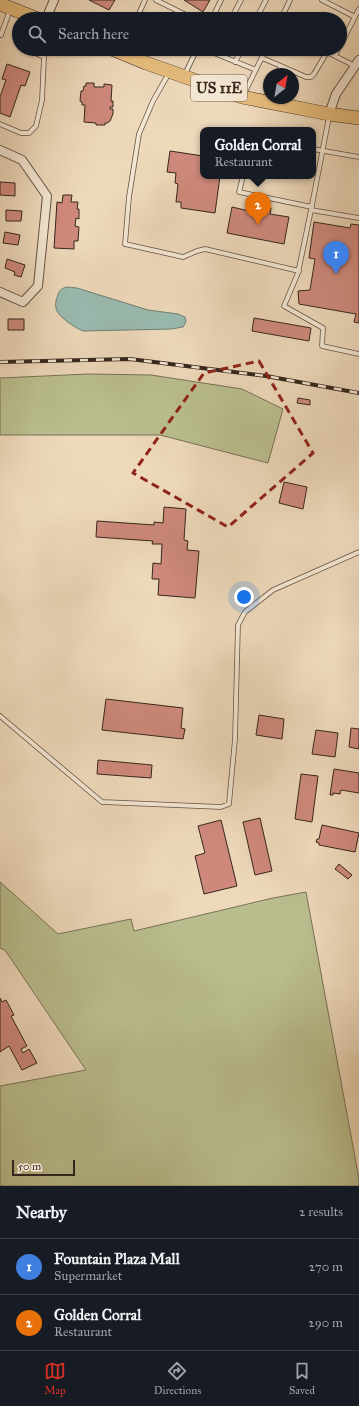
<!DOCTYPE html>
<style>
:root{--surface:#171b24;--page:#20242c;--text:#f1f3f6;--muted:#9ea1a6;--line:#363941;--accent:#d93025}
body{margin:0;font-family:"IM FELL Great Primer",serif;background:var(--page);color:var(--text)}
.compass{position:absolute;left:263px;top:68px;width:36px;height:36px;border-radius:50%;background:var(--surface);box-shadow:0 1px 3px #0004;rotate:31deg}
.scale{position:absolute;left:12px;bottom:10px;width:63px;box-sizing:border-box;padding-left:4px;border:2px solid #36261c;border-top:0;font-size:11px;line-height:14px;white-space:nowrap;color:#36261c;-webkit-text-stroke:3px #f3e6d2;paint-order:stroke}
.you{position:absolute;left:244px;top:597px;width:14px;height:14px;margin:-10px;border:3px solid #fff;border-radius:50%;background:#1a73e8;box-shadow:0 0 0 6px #1a73e833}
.badge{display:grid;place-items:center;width:26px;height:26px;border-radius:50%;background:var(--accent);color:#fff;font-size:13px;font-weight:700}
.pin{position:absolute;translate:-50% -33px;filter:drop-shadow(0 1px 2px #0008)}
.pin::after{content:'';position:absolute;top:21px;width:14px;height:12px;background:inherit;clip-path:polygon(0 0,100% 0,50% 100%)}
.popup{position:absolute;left:200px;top:127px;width:116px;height:52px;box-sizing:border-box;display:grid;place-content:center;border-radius:8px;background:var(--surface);filter:drop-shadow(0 1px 3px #0005);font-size:13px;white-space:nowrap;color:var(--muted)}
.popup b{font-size:15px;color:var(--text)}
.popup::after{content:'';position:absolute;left:50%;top:100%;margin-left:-8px;border:8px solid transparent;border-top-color:var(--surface)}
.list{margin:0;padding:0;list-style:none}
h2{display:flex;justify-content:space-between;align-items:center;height:52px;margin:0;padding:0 16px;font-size:17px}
h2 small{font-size:13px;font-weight:400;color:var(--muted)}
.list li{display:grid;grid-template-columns:26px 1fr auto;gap:12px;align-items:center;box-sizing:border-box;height:56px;padding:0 16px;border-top:1px solid var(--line)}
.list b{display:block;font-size:15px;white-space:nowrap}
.list p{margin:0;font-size:13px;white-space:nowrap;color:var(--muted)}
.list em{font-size:13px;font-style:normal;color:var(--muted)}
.icon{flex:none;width:22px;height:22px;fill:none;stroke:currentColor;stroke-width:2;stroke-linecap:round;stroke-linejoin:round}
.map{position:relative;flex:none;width:359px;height:1186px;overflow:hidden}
.search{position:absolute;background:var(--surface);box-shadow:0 1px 3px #0004;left:12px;right:12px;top:12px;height:44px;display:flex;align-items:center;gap:10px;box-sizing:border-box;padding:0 14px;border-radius:22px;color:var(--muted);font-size:15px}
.sheet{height:164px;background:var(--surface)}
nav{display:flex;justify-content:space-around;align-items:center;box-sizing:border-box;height:56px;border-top:1px solid var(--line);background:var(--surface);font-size:11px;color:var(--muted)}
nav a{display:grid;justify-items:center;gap:2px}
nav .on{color:var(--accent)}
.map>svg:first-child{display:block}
.green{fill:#babe8f;stroke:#787256}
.water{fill:#99baaf;stroke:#717f74}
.building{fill:#ce897c;stroke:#36261c}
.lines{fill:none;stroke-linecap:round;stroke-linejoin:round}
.lane-casing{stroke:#645244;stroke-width:5.5}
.street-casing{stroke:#645244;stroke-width:10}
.primary-casing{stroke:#36261c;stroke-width:14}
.lane{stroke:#f3e6d2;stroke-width:4}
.street{stroke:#f3e6d2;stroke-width:8}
.primary{stroke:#e6bc7d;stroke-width:13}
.rail-casing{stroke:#36261c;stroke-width:4}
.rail{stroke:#f3e6d2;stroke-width:2.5;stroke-dasharray:8;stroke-linecap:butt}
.marked{fill:none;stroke:#8f2418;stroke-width:3;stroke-dasharray:8 5;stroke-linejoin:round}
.labels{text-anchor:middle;stroke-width:3;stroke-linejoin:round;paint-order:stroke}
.shield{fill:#f3e6d2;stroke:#6f6053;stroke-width:1}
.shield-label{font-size:15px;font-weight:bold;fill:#36261c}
</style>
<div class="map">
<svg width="359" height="1186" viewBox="0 0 359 1186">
<rect width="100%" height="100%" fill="#edd8ba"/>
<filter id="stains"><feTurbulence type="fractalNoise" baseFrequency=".005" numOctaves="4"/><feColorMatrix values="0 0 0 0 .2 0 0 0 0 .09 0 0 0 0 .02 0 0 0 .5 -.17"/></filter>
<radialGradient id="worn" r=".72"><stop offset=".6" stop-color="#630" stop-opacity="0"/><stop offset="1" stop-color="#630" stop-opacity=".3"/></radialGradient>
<path class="green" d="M88,374L151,375L242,389L283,409L268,463L160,435H0V378Z
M0,882L58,934L131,919L134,931L273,898L306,892L359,1179V1186H0V1086L86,1070L5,950L0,948Z"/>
<path class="water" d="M67,287L77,288L148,310L178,314L185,317L186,322L183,327L171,329L83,331C75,328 57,316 56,308C55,304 56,299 58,295C59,290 62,288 67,287Z"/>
<path class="building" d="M89,0H115L109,10Z
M184,0H210L203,12Z
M7,64L30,72L25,86L21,85L10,117L0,113V97L6,80L2,79Z
M86,83H94V87H104V84L112,85L111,101H113V107H110V109H113V114L110,121L107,123H105V125H96V123L84,122L85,105H82V102L80,101L81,91H83L84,86H86Z
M170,151L203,156V176H220L215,213L181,208V202H176L178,184L175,183L176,173L167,172Z
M0,182L15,183V196L0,195Z
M63,195H72L71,202H78L77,209H79V219L76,218L75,226L79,227L78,241H74V249L54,248L57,202L62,203Z
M250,204L271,208L270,214L289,217L284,244L227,233L232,207L249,211Z
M6,210L22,211L21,221H6Z
M314,222L350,228L351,224L359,225V323L354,322L356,314L299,304L298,291L310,290L315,259L309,258Z
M5,232L20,235L18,245L3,243Z
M7,259L25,265L21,277L14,275L15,272L5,268Z
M254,318L311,328L309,341L252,331Z
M8,319H24V330H8Z
M298,398L310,400V405L297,403Z
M284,482L307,487L303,509L279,503Z
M164,507L186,509L184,540L188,541L187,550L199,551L195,598L158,595L159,579H152L153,563L161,564L162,544H152L153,541L96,537L97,521L154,525V522L163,523Z
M106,699L183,708L181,728L185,729L183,739L102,730Z
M259,715L284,719L282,739L256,735Z
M351,728L359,729V749L349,747Z
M316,730L338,733L335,757L312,754Z
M98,760L152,765L151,778L97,774Z
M334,769L359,773V793L341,790L340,794L333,793V795H330Z
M301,774L318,776L312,822L295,819Z
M260,818L272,871L255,875L243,822Z
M221,820L237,886L204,894L195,856L205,853L198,826Z
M322,825L359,833L355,852L319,845V843L316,842L317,839H319Z
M339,864L352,875L348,879L335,869Z
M0,998L2,1002L6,1000L14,1015L11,1016L27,1046L21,1049L23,1053L29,1049L37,1063L22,1070L9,1046L0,1052Z"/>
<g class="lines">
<g class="lane-casing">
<path id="lane" d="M156,0L194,19
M322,0L355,17
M142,19L140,16V11L145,0
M212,19L221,0
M231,19L241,0
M256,19L266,0
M281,19L290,0
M0,34L1,35L10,10
M340,46L359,9
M204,49L256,70
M321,49L355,66
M335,56L338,49
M262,58L281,66
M235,62L242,49
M169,73L153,101L139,134L129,197L125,244L183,257L197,251L205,249L299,271
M185,74L197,49
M278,74L281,66L306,77H311L314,74L327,52
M244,94L266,49
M329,117L311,210L359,218
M0,124L21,133H29L36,126L42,100L44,57L33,52L32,49
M313,149L359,157
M243,176L239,192L312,207
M311,210L298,273L284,306L323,328L322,346L359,354
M0,716L102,802L221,807L229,804L235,739L238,625L245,612L273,590L359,552"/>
</g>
<g class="street-casing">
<path id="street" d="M46,19L54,0
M329,114L336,94L359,60
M0,150L22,160L47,196L38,286L23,302L0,292"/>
</g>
<g class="primary-casing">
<path id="primary" d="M0,4L38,19
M112,49L146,63L242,97L329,114L359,118"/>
</g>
<use href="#lane" class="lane"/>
<use href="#street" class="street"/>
<use href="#primary" class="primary"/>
<g class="rail-casing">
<path id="rail" d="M0,362L130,359L266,376L359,393"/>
</g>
<use href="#rail" class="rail"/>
</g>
<path class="marked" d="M259,361L313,453L228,527L133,473L204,373Z"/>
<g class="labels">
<rect class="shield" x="191" y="75" width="56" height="26" rx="3"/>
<g class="shield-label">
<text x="219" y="93">US 11E</text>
</g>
</g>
<rect width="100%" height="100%" filter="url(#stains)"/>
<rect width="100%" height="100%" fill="url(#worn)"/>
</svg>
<svg class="compass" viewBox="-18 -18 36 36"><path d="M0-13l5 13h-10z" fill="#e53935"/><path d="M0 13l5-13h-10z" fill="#9ea1a6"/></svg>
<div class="scale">50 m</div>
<div class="you"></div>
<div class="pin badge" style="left:336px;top:274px;background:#3f7fe0">1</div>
<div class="pin badge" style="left:258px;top:225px;background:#e8710a">2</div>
<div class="popup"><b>Golden Corral</b>Restaurant</div>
<div class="search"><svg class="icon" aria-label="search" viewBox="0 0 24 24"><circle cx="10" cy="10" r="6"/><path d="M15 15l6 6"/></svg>Search here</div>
</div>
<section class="sheet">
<h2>Nearby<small>2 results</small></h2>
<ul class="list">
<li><span class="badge" style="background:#3f7fe0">1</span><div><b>Fountain Plaza Mall</b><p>Supermarket</p></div><em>270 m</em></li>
<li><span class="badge" style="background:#e8710a">2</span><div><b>Golden Corral</b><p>Restaurant</p></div><em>290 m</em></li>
</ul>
</section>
<nav>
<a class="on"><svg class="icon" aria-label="map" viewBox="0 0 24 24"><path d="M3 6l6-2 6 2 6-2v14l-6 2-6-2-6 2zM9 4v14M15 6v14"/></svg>Map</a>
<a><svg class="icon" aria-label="directions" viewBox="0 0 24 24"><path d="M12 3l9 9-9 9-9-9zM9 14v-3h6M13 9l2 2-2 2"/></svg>Directions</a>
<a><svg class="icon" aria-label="saved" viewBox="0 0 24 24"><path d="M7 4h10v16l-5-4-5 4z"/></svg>Saved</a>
</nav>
